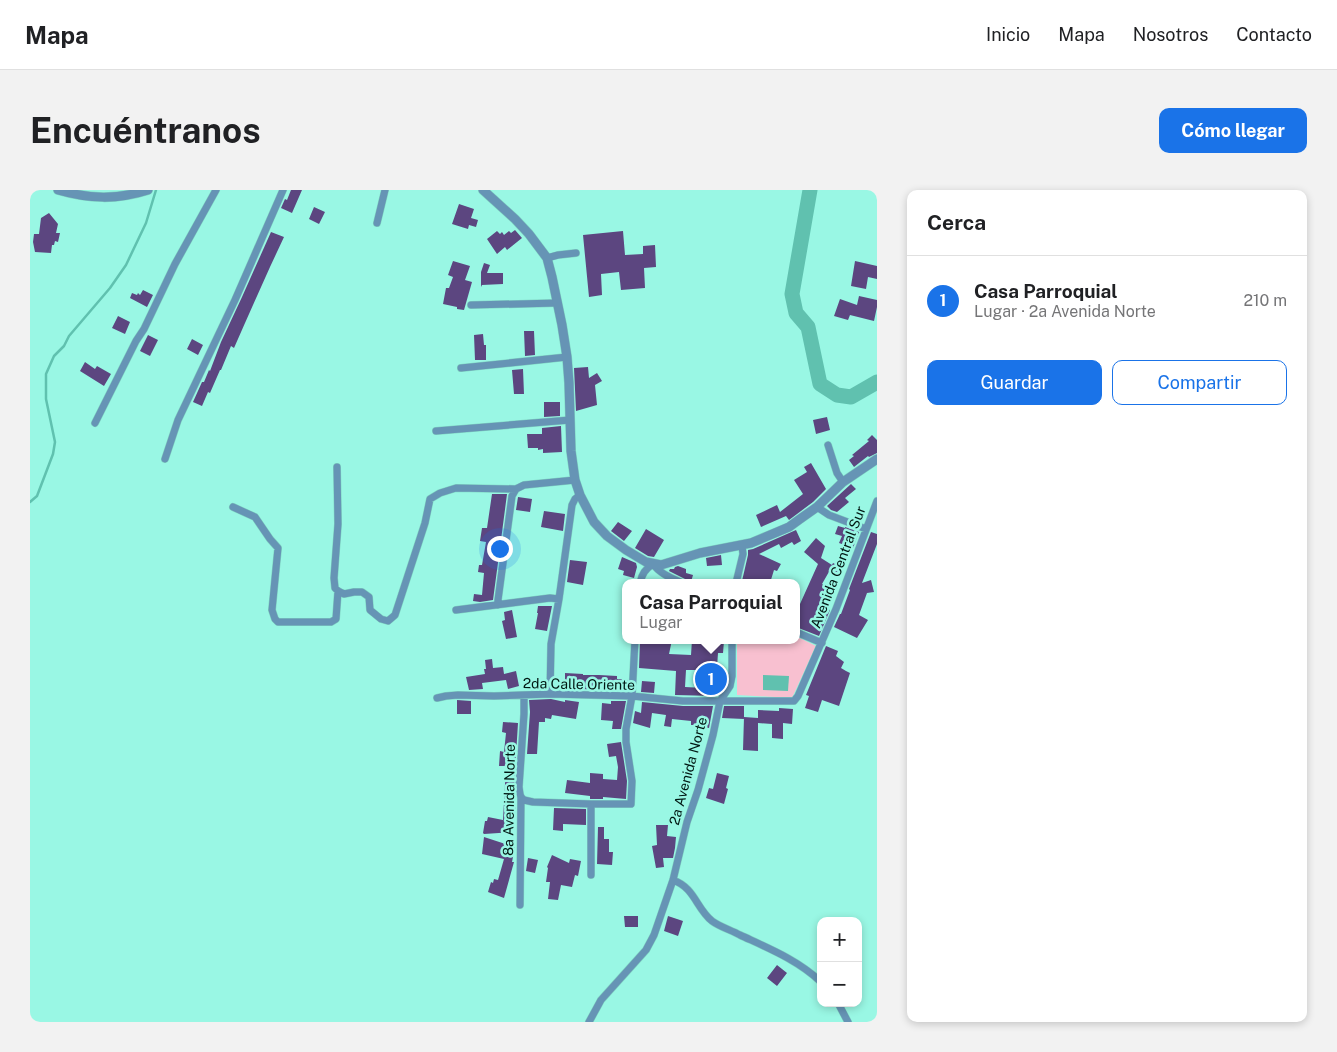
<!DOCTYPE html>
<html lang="es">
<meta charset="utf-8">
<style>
:root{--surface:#fff;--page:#f2f2f2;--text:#202124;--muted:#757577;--line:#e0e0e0;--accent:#1a73e8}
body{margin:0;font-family:"Public Sans",sans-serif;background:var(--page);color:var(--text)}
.controls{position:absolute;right:15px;bottom:15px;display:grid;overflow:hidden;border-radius:10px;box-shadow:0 2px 8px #0003}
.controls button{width:45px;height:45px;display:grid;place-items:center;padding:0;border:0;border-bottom:1px solid var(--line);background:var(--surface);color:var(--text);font:25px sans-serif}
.you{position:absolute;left:469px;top:358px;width:18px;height:18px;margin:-12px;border:4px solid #fff;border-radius:50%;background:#1a73e8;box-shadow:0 0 0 8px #1a73e833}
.badge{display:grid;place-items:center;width:32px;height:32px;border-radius:50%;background:var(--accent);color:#fff;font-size:16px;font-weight:700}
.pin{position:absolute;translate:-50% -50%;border:2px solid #fff;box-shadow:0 1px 5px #0006}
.popup{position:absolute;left:592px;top:389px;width:178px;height:65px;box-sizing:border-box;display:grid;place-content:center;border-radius:10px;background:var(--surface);filter:drop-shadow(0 1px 4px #0005);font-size:16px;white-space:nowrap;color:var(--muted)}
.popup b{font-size:19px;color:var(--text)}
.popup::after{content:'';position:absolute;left:50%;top:100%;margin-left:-10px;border:10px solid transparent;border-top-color:var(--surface)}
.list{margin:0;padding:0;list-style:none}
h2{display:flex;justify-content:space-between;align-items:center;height:65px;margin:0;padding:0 20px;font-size:21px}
h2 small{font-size:16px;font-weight:400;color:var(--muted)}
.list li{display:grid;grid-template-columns:32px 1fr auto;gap:15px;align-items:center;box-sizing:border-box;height:90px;padding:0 20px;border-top:1px solid var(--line)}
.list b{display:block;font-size:19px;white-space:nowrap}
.list p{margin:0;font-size:16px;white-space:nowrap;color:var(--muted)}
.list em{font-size:16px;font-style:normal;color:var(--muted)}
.actions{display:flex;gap:10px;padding:15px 20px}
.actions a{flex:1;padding:11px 0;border:1px solid var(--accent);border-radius:10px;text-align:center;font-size:18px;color:var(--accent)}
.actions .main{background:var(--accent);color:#fff}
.map{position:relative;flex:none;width:847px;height:832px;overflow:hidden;border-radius:10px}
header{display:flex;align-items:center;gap:30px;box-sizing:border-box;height:70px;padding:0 25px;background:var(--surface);border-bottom:1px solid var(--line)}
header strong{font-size:24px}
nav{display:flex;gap:28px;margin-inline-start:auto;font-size:18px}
.intro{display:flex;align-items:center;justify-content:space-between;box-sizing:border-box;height:120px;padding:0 30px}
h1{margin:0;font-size:35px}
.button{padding:12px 22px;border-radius:10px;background:var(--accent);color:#fff;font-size:18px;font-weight:700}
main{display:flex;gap:30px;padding:0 30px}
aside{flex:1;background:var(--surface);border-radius:10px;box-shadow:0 2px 8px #0003}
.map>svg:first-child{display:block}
.green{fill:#f8c0d0}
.water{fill:#60c1af}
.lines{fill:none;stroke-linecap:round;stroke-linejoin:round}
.stream{stroke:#60c1af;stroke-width:2.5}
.river{stroke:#60c1af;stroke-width:15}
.building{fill:#5c4680;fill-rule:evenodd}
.minor-casing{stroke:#81d3c2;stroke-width:8}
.tertiary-casing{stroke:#81d3c2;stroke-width:10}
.minor{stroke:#6694b5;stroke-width:7}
.tertiary{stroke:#6694b5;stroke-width:9}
.labels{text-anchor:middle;stroke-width:5;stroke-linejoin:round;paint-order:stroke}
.street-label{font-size:14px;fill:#001712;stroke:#99f7e4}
</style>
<header>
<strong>Mapa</strong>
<nav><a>Inicio</a><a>Mapa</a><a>Nosotros</a><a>Contacto</a></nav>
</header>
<div class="intro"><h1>Encuéntranos</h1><a class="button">Cómo llegar</a></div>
<main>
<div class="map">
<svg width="847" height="832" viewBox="0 0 847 832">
<rect width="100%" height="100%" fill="#99f7e4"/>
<path class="green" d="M766,446L786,456L762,508L707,505V450H766Z"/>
<path class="water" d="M733,485L759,486L758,501L733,500Z"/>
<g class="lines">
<path class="stream" d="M0,312L7,306L23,264L25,252L16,209V184L24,166L34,156L39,146L80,98L96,75L116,33L126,0"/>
<path class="river" d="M780,0L762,104L766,123L778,137L790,194L807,205L821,207L847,192"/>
</g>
<path class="building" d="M261,0H272L262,23L251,18L255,9L257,10Z
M429,14L444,19L441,28L448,30L446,37L439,35L438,39L422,34Z
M284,17L295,22L289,34L279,29Z
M19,23L28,34L26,43H30L28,52L25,51L24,55H22L21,63L5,62L3,52L4,44H9L11,28Z
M485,40L492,48L477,60L475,57L467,64L457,49L467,41L470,44L472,42L474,45L479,41L481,43Z
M593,41L595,65L613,64V56L625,55L626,77L614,78L615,98L591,100L589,82L571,84L572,105L559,107L553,45Z
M241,42L254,47L240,77L215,133L204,158L201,156L191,180H190L180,203L178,202L172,216L163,212L172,192H174L179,180L180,181L191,152L212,107Z
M423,71L440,76L435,90L442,92L434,120L427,119V117L413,114L416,98H419L423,87L418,85Z
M825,71L847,76V89L838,87L836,99L821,96Z
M454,73L460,75L457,83H473V94L452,95L451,97V82Z
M113,100L123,105L117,117L100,108L102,103L107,105L108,103L110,105Z
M829,106L847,110V117L844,131L820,125L818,130L804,126L810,109L827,115Z
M88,126L100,132L95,144L82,138Z
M494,141H504L505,165L495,166Z
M453,144L454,155H456V170H445L444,145Z
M118,145L128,150L120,166L110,161Z
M162,149L173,155L168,165L157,159Z
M55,172L65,179L67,176L81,184L74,196L50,181Z
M558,177L559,188L567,183L572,191L565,195L567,215L546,221L544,178Z
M493,179L494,204H484L482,180Z
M514,212H530V226L514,227Z
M797,227L800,240L786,244L783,230Z
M531,236L532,262L513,263V259L508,260V258H498L497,244H512V238Z
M842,245L847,250V263L839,267L838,266L824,277L819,270L824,266L822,265L839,251L837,250Z
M781,273L796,299L783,312L759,330L756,326L731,337L726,325L747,315L750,322L773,304L764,290L777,282L774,277Z
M821,294L826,299L815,308L819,312L807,322L801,320L797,316Z
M462,304H477L471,350H468L465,365H469L463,410L450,412L443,411L444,404L452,405L454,383L448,382L449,375H452L456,352L450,351L452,338H457Z
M488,307L502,309L500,322L486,320Z
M514,321L535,324L533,341L511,337Z
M588,332L602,341L594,351L581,341Z
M808,336L815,338V337L829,342L823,358L809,353L812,346L805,344Z
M616,339L634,350L624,367L618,366L605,358Z
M766,340L771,351L764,355L762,352L751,358L749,354L729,364L751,374L747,381L744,380L740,393H721L712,391L718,365V360L723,359Z
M841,342L847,344V354L832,393L841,390L844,402L837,403L829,425L838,430L827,448L804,437L810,424H811L820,400L819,399Z
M786,348L795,356L791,368L802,375L803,373L810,376L807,383L800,380L792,394L799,397L798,400L805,403L798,419L800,420L789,446L766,437V412L770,414L788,374L774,362Z
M691,365L692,375L677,376L676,368Z
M592,367L606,373L607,377L604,388L593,385L594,381L588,379Z
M540,370L557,372L553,395L537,392Z
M648,376L656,379V383L663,385L661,392L639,381L640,379H644L645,377Z
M508,416H522L517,441L505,439L508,423H507Z
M482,420L487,447L476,449L472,431L475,430L474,422Z
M610,450H642L639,464L661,465L662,450H690L694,451L693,463H688L685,506L645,505L646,481L609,478ZM656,480H675L674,498L655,497Z
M796,456L808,461L806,466L814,472L811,478L816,481L820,483L809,516L792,510L788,522L775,518L779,506L776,505Z
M462,469L463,478L473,477L474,484L486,481L489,496L478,499L476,490L452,493L453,499L439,500L436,487L455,484L454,479H456L455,470Z
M535,483L553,484V485H569L587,486V489L598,490L597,501L552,499V498L535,497Z
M612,491L625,492L624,503L611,502Z
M521,509L535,512V510L549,512L546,529L522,525L521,529L515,528V532H509L507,564H497L500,522L499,510Z
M427,510L441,511V524H427Z
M581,511H596L591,539H582L583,531L571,530L572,513L581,514Z
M612,512L653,516H683L679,538L673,537V535H661V531L642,529L641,537L634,536L636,525L622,523L620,538L603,533L605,521L611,523Z
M694,516H714V529L692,528Z
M749,518L763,519L762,534L753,533V549L742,548V534L728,533V561L713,560L714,527L728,528V520L749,521Z
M473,532L488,533L484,597V613H486L485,627H482V642L454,644L453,643L455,631H457L458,627L473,630L476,576H469L470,561L474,562L476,543L472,542Z
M591,552L597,591L596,609L573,607V609H560V606L535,603L537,590L560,593V583L573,584V589L587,590L588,577L586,566L579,567L577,554Z
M687,583L699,586L696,598L698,599L694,614L676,608L679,598L683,599Z
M524,618L556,619V635L533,634V641L523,640Z
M626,635H638L637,646L646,647L645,658L643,668H633L634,677L626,678L622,656L627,655Z
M568,637H574V649H579V662H583L582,675L567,674Z
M454,647L485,657L482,672H484L474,708L458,702L461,692L463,693L464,689L468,690L474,669L452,664Z
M522,665L539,673L540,669L551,671L548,686L545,685L542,697L531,695L528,710L518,709L520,692H516L518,678L517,677Z
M498,668L508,670L505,683L496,681Z
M594,726H608V737H595Z
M638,726L653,731L648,746L634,741Z
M747,775L757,783L747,796L737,788Z"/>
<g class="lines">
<g class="minor-casing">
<path id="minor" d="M347,33L355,0
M517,68L528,65L546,63
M441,115L527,113
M431,178L537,167
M65,233L106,151L114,139L145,74L186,0
M406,241L540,230
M798,255L807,283L813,292
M135,269L148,230L205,110L253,0
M307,277L308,334L304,388L305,398L308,401L314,404L324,402H332L339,407L340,420L351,429L358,431L365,425L395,333L400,309L410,303L426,298L486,299L494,295L545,290
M203,317L225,327L240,349L248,358L242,420L245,429L248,432H301L306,429L308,401
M787,317L799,325L836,339
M610,393C612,384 615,379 623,374C630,384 642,388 652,393
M706,393L713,364L712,356
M468,415V410L482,306L486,299
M426,420L520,408L529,409
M766,442L792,453
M520,504L521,454L529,409L542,315L545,309L550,305
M407,508L416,506L428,505L464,506L520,504L602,506L653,511H764L768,506L806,419L847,311
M491,607L494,610L503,612L561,614H601L602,591L596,552V539L602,506L605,450
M561,685V614
M643,690C665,698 666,718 682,731C690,737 701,740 710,745C738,758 768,770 791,792
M490,715L491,607L490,604L489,597L494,524V505
M808,813L818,832
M559,832L571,810L616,760L624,745L643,690L657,632L668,600L683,545L690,511L700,496L702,486V450"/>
</g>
<g class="tertiary-casing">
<path id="tertiary" d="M28,0C59,9 87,10 118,0
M453,0L485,29L499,44L517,68L522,87L532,135L537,167L539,193L541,261L545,290L550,305L564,332L577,346L596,360L616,372L631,375L670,363L721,353L759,337L770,329L787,317L813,292L847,269"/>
</g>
<use href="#minor" class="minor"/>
<use href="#tertiary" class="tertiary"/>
</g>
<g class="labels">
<g class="street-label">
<text transform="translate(808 377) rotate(-69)" y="5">Avenida Central Sur</text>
<text transform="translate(549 494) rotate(1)" y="5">2da Calle Oriente</text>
<text transform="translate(658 581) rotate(-75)" y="5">2a Avenida Norte</text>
<text transform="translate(479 610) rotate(-89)" y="5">8a Avenida Norte</text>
</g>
</g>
</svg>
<div class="controls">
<button>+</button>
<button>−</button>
</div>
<div class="you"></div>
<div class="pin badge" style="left:681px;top:489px">1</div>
<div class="popup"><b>Casa Parroquial</b>Lugar</div>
</div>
<aside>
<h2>Cerca<small></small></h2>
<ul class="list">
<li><span class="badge">1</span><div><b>Casa Parroquial</b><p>Lugar · 2a Avenida Norte</p></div><em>210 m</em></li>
</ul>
<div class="actions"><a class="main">Guardar</a><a>Compartir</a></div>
</aside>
</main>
